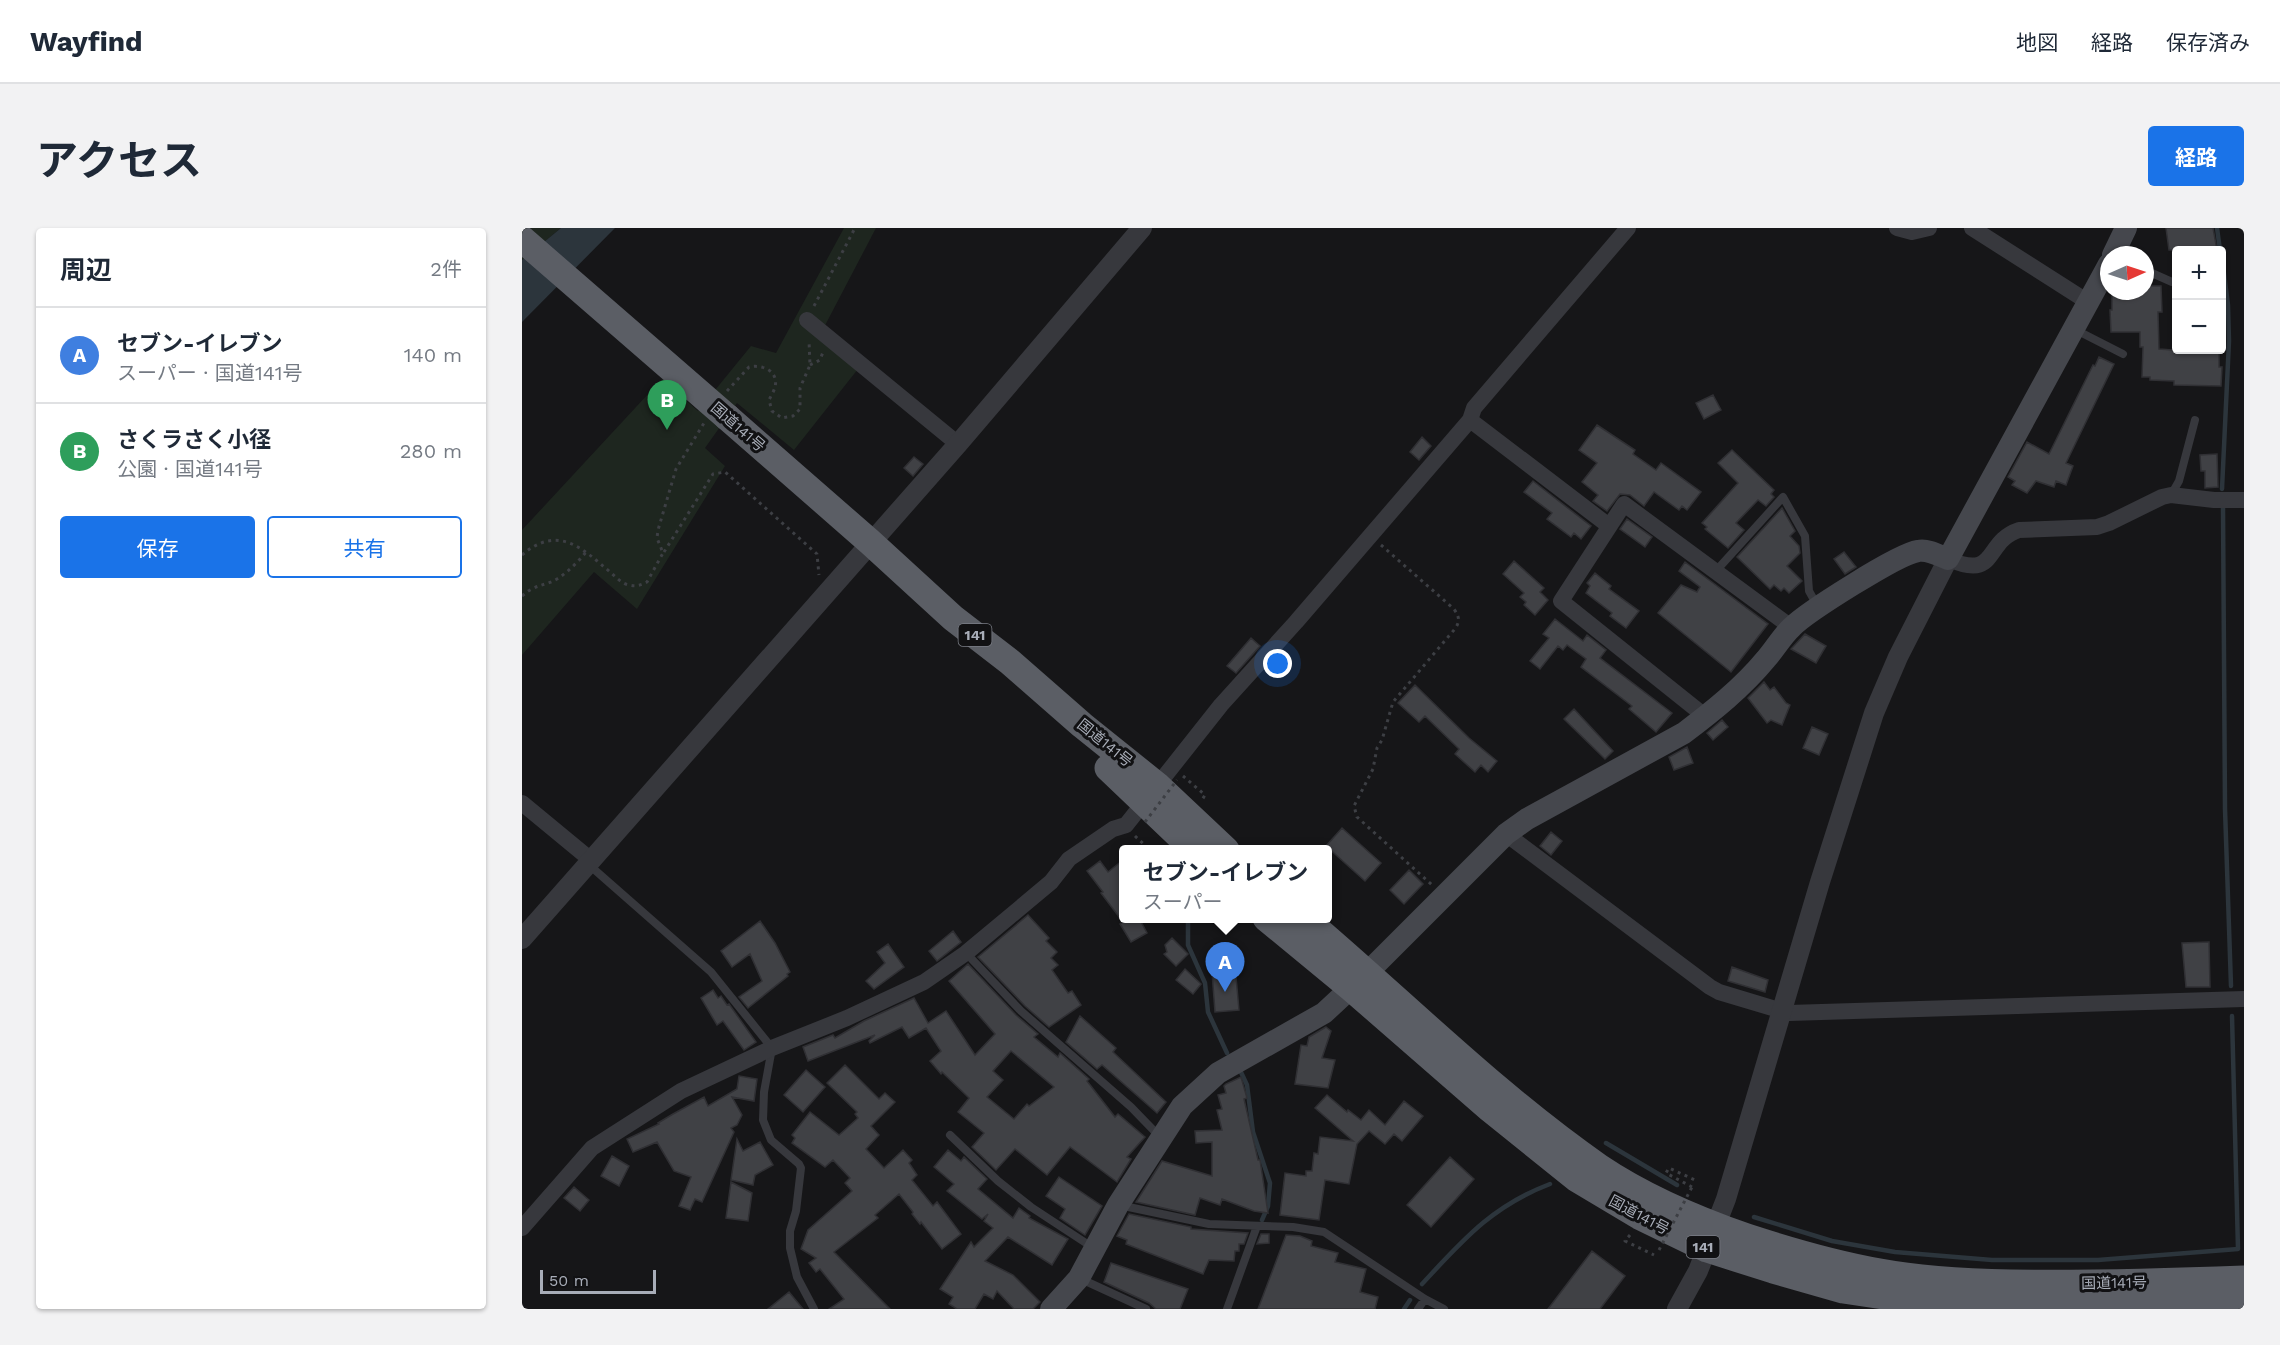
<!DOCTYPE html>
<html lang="ja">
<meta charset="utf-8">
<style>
:root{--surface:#fff;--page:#f2f2f3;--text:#1f2937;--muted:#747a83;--line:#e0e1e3;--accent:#1a73e8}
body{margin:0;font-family:"Work Sans","Noto Sans JP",sans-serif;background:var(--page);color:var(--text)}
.controls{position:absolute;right:18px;top:18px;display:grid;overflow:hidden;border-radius:6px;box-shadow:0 2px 4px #0004}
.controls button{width:54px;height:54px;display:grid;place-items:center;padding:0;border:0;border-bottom:2px solid var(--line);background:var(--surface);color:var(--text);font:30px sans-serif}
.compass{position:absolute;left:1578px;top:18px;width:54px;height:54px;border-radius:50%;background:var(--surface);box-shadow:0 2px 4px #0004;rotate:87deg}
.scale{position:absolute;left:18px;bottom:15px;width:116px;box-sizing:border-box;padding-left:6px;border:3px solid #a8adb8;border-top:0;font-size:16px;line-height:21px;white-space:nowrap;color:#a8adb8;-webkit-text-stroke:4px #111113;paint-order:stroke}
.you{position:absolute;left:756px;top:436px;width:21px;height:21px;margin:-15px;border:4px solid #fff;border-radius:50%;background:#1a73e8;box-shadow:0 0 0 9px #1a73e833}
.badge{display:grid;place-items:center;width:39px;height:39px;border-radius:50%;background:var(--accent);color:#fff;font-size:20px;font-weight:700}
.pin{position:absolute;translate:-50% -50px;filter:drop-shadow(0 2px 3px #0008)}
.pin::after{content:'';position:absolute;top:32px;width:21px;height:18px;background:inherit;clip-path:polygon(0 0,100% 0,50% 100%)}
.popup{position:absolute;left:597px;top:617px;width:213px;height:78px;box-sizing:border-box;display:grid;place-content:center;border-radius:6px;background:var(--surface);filter:drop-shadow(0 2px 4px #0005);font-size:20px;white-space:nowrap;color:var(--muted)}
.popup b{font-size:22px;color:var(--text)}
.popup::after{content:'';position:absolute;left:50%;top:100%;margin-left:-12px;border:12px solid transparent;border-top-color:var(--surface)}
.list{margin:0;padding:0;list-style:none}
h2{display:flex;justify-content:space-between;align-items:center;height:78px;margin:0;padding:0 24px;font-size:26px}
h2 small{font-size:20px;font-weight:400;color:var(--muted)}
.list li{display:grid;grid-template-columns:39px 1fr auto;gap:18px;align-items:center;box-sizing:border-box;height:96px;padding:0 24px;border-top:2px solid var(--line)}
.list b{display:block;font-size:22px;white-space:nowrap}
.list p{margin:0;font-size:20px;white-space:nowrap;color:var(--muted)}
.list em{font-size:20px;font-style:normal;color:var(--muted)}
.actions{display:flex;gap:12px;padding:18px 24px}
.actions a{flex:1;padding:14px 0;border:2px solid var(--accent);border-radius:6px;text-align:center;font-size:21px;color:var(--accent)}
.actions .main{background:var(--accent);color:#fff}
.map{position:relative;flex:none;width:1722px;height:1081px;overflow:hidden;border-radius:6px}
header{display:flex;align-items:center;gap:36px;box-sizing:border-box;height:84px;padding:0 30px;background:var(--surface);border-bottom:2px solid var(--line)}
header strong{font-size:28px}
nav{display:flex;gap:33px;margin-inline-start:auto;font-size:21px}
.intro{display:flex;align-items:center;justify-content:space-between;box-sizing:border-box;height:144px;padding:0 36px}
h1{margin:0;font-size:42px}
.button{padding:15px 27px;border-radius:6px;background:var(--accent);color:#fff;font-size:21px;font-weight:700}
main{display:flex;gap:36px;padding:0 36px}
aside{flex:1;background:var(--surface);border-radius:6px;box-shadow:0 2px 4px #0004}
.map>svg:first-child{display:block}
.green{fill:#1e261f}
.water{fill:#2c353c}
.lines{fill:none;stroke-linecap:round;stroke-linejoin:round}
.stream{stroke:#2c353c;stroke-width:4.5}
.building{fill:#404145;stroke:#303034;stroke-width:1.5;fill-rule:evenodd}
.path{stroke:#3d3f44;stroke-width:3;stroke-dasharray:3 4.5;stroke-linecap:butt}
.service{stroke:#37383d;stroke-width:8}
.minor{stroke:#37383d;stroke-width:16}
.tertiary{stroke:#37383d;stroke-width:20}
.secondary{stroke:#45474d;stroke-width:22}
.trunk{stroke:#5b5e65;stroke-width:27}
.path-bridge{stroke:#3d3f44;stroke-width:3;stroke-dasharray:3 4.5;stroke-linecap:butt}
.trunk-bridge{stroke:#5b5e65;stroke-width:27}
.labels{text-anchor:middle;stroke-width:6;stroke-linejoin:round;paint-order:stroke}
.shield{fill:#111113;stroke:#7b7e86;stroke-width:1.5}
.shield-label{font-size:14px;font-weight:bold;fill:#a8adb8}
.street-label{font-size:15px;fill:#a8adb8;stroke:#111113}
</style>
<header>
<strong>Wayfind</strong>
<nav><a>地図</a><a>経路</a><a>保存済み</a></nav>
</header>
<div class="intro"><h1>アクセス</h1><a class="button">経路</a></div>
<main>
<aside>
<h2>周辺<small>2件</small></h2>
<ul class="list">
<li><span class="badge" style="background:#3f7fe0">A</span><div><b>セブン-イレブン</b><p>スーパー · 国道141号</p></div><em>140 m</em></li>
<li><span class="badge" style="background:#2e9e5b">B</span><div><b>さくラさく小径</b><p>公園 · 国道141号</p></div><em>280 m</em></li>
</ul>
<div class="actions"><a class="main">保存</a><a>共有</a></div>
</aside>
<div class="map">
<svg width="1722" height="1081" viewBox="0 0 1722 1081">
<rect width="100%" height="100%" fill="#161618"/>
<path class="green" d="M0,0H39L0,32Z
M322,0H354L298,107L336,141L272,222L215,175L183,220L203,238L115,381L72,344L0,427V302L140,151L176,183L229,118L254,125Z"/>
<path class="water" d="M39,0H93L0,94V32Z"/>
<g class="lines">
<path class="stream" d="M1695,0L1698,22
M1700,30L1706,77L1707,113L1700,261
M1701,279L1703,581L1709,758
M666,690V717L683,755L686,784L705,825
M718,842L725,857L731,904L748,955L746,978L740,992
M1084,915L1155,957
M1232,989L1310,1013L1373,1024L1470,1032H1576L1716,1021L1710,788
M900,1056C941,1012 970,978 1028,956
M882,1081L888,1072"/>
</g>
<path class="building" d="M1644,0H1691L1695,22H1647Z
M1623,58H1639L1640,84H1636L1637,121L1679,124V122H1697V139H1700L1699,158L1652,157V153L1628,152V149H1620L1621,119H1618V104H1589L1588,82H1590V63H1623Z
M1577,129L1592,136L1544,235L1551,238L1544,257L1534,253L1532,259L1514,253L1505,265L1490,257L1493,253L1486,249L1505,214L1527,226L1571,137L1573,138Z
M1191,167L1199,182L1182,191L1174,175Z
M1075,197L1113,222L1111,226L1134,242L1139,235L1179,264L1165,282L1160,278L1157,282L1132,264L1122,278L1108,267L1098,266L1085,283L1071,273L1076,267L1060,254L1075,235L1057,222Z
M900,209L909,218L897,232L888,224Z
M1210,222L1252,262L1249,266L1252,269L1244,278L1236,272L1214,295L1222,302L1206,320L1183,301L1185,299L1180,295L1216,255L1196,235Z
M1695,226L1696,259L1683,260V243H1679L1678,227Z
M392,229L401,236L391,248L382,240Z
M1011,253L1069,298L1059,311L1052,305L1049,309L1025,291L1030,285L1002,264Z
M1260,280L1273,303L1268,308L1277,318L1278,325L1265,338L1280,353L1267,365L1262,360L1259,363L1252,357L1248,361L1215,329Z
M1105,291L1130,309L1123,319L1098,301Z
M1322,324L1334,339L1323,346L1312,331Z
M992,333L1022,360L1018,364L1026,372L1013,387L1002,377L1004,374L998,369L1002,365L981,346Z
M1163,334L1246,396L1209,444L1136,385L1159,357L1175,364L1178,359L1157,343Z
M1073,345L1089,358L1087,361L1117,383L1104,400L1088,388L1090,385L1064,365L1068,358L1065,355Z
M1033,391L1061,413L1065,407L1084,422L1078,430L1150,485L1134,504L1107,481L1110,478L1059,439L1064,431L1045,417L1041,422L1036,418L1018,441L1008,433L1027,410L1021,406Z
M1283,406L1304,418L1294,435L1269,421Z
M729,410L738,418L714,445L705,438Z
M1242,454L1248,462L1252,459L1264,475L1268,477L1260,497L1249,492L1245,495L1226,470Z
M893,457L947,510L975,533L966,544L959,537L953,544L933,526L937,521L903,488L897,494L876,475Z
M1052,481L1091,523L1083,531L1042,491Z
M1200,492L1206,499L1191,512L1185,505Z
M1290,499L1306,506L1297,527L1281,520Z
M1165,519L1171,535L1152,542L1147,529Z
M820,600L859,635L843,653L804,618Z
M1029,604L1040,613L1029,627L1018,618Z
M601,632V694L606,690H617L625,705L609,714L598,696L601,694L579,665L581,664L565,643L578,633L586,644Z
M887,642L901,656L882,676L868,662Z
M506,687L527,710L524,713L535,724L529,730L536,737L530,742L546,765L550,763L559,777L527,799L503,778L456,729Z
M238,693L253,715L268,744L265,746L266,748L226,780L217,769L240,753L228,726L210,739L199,723Z
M431,703L439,714L415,733L407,723Z
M650,710L666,726L654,738L642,726L645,724L643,717Z
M1687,714L1688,759H1664L1660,715Z
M366,716L382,739L352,761L344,753L363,735L355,724Z
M446,736L494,787L516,806L512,809L536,829L538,825L567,851L565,853L593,889L596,886L623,909L605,929L609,931L595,954L548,919L525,947L493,921L474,942L450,919L462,905L436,884L447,870L420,844L419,846L408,833L419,823L404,800L387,810L380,799L348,815L347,813L353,807L286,833L281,819L311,807L313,810L342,793L392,770L406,795L424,783L453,827L473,806L427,753ZM489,823L532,859L507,878L505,876L492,891L465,869L481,852L471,843Z
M1210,739L1246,752L1243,764L1206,753Z
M663,741L679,756L671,766L654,752Z
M710,743L711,749H714L717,782L693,784L690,744Z
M191,762L196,770L199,768L205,777L207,776L234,814L222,822L201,793L195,797L179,770Z
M558,788L594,820L591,824L644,874L635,885L580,837L575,841L544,814Z
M804,799L809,803L800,830L813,832L806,860L773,856L779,817L785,818L787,809Z
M323,837L357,871L363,865L373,874L349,898L357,907L344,921L362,940L381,922L390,932L387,935L395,947L390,952L411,978L415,974L439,1006L420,1021L399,994L398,996L390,986L391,984L377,966L353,987L356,990L312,1024L368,1081H307L322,1071L298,1041L294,1044L287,1035L294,1030L279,1021L286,1002L330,963L323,955L328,950L311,932L303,939L270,915L273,910L270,907L288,884L317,907L336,890L333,886L335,884L305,855Z
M284,842L303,859L281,884L262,867Z
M217,848L235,851L232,873L210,869L220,887L215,897L209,900L212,904L180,974L173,971L168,982L157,978L169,949L152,943L135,914L111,924L105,911L137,896L136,895L151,886L182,869L186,878L215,861Z
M719,849L725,870L722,871L736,932H738L746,985L732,983L700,971L698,977L678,970L673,987L614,974L640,933L690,948V914L674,915L673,903L700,902L695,882L700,881L696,867L704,865L702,858L704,856Z
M805,867L825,884L826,882L839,892L847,882L863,897L882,873L901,888L880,913L872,906L863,916L847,903L835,916L827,956L803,952L797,992L758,987L763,945L784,948V943H790L792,925L796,926L798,909L831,913L793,880Z
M215,911L221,923L238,914L251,937L233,947L231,957L209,952Z
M426,922L439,933L442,929L465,951L456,961L491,990L497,980L508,988L507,990L546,1011L530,1037L486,1009L463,1033L491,1047L518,1074L511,1081H492L475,1063L471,1071L462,1066L453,1081H435L427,1076L431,1069L418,1061L449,1014L452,1019L471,1000L462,993L466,986L460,991L425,963L432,956L412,939Z
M90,928L107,938L97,958L79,948Z
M928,929L952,951L909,999L885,977Z
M537,949L580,978L563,1007L538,990L543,981L524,968Z
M209,954L230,965L226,993L204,990Z
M52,959L67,972L58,983L42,970Z
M607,986L669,999V1001L726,1005L722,1016H717V1023H713L712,1033L687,1032L681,1046L604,1016L605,1012L595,1008Z
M739,1006H747V1015L735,1016Z
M764,1007L778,1008L790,1013L789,1018L816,1025L813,1034L844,1041L838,1064L856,1069L853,1081H736Z
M1070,1023L1103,1048L1078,1081H1026Z
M589,1035L666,1061L658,1081H634L627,1075L582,1054Z
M267,1064L281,1081H246Z"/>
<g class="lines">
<path class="path" d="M292,78L333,0
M288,137L298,132L301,124
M205,163L227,139C240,136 257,143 253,159C252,163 249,168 247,172L250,183L260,190L271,188L278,181V160L288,137L287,113
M859,317L932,381C938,390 938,394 932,402L871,474L860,512L855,520L851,541L832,578L835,589L910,657
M142,324L191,246L203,244L295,326L297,347
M0,327C36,296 60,320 88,344C94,349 100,356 107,357C114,359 119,357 125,354L141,325L135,310L136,302L154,241L182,195
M0,368C15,355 21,359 35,351C46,344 56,334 64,324
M661,548L683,567L680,572
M613,608L628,622
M1170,959L1144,945L1147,940L1175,953
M1108,1007L1103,1013L1132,1027"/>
<path class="service" d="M1623,42L1650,54H1654
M1552,101L1601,126
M1649,267L1657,253L1673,192
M1193,344L1261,269L1283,308L1287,363L1296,379
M66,636L189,744L250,820L242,864L241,892L249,912L277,936L279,940L274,983L268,1003V1020L275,1049L292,1081
M444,725L499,783L609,879L639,910
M428,907L476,953L509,979L573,1021
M597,977L687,996L771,999L802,1004L903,1071L922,1081
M559,1051L624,1081
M705,1081L735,998
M896,1081L903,1071"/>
<path class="minor" d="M1375,0L1390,4L1407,0
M1450,0L1566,74
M285,92L436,216
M948,192L1087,298
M1426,331C1477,353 1461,314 1497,302L1575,299L1587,295L1640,269L1649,267L1692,272H1722
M1184,489L1039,373L1102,276L1269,399
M0,575L69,632
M984,606L1188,759L1197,764L1267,785L1722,771
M0,1000L70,920L159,863L250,820L325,790L402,754L444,725L529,654L547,631L591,601L604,597L699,477L774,394L948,192L952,180L1106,0"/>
<path class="tertiary" d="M0,711L436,216L620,0
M1155,1081L1176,1043L1204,971L1298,654L1352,485L1376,429L1426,331"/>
<path class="secondary" d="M1591,27L1604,0
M529,1081L557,1050L596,977L660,878L696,845L802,785L846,744L984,606L1005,591L1162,505C1191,483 1220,460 1244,431C1253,421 1260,408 1270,399C1285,384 1376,326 1396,323C1406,321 1416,327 1426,331L1587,36"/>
<path class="trunk" d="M205,189L348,314L431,390L488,434L560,497L636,558L704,622
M586,540L672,622
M744,690L829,760L968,881L1055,951L1117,988L1185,1021L1251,1042L1321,1062L1396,1073L1444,1076H1542L1722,1071
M782,690C880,773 972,866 1077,939C1123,970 1173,991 1225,1009C1268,1023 1313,1036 1358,1044C1401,1052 1446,1054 1489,1055C1567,1056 1644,1054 1722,1051"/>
<path class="path-bridge" d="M623,594L655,552
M1137,1022L1170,959"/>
<path class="trunk-bridge" d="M0,11L205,189"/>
</g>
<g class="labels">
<g class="shield">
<rect x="436.5" y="396" width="33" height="22" rx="4.5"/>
<rect x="1164.5" y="1008" width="33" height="22" rx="4.5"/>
</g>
<g class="shield-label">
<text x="453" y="412">141</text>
<text x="1181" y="1024">141</text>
</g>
<g class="street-label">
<text transform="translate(216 199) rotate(41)" y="5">国道141号</text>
<text transform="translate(583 515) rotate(39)" y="5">国道141号</text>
<text transform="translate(1117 987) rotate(28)" y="5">国道141号</text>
<text transform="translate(1592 1055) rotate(-1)" y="5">国道141号</text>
</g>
</g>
</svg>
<div class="controls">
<button>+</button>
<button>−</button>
</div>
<svg class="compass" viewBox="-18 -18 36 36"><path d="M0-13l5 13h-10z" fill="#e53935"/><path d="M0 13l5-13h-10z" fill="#747a83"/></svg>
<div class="scale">50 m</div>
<div class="you"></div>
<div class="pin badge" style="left:703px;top:764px;background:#3f7fe0">A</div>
<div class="popup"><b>セブン-イレブン</b>スーパー</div>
<div class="pin badge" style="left:145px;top:202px;background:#2e9e5b">B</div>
</div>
</main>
